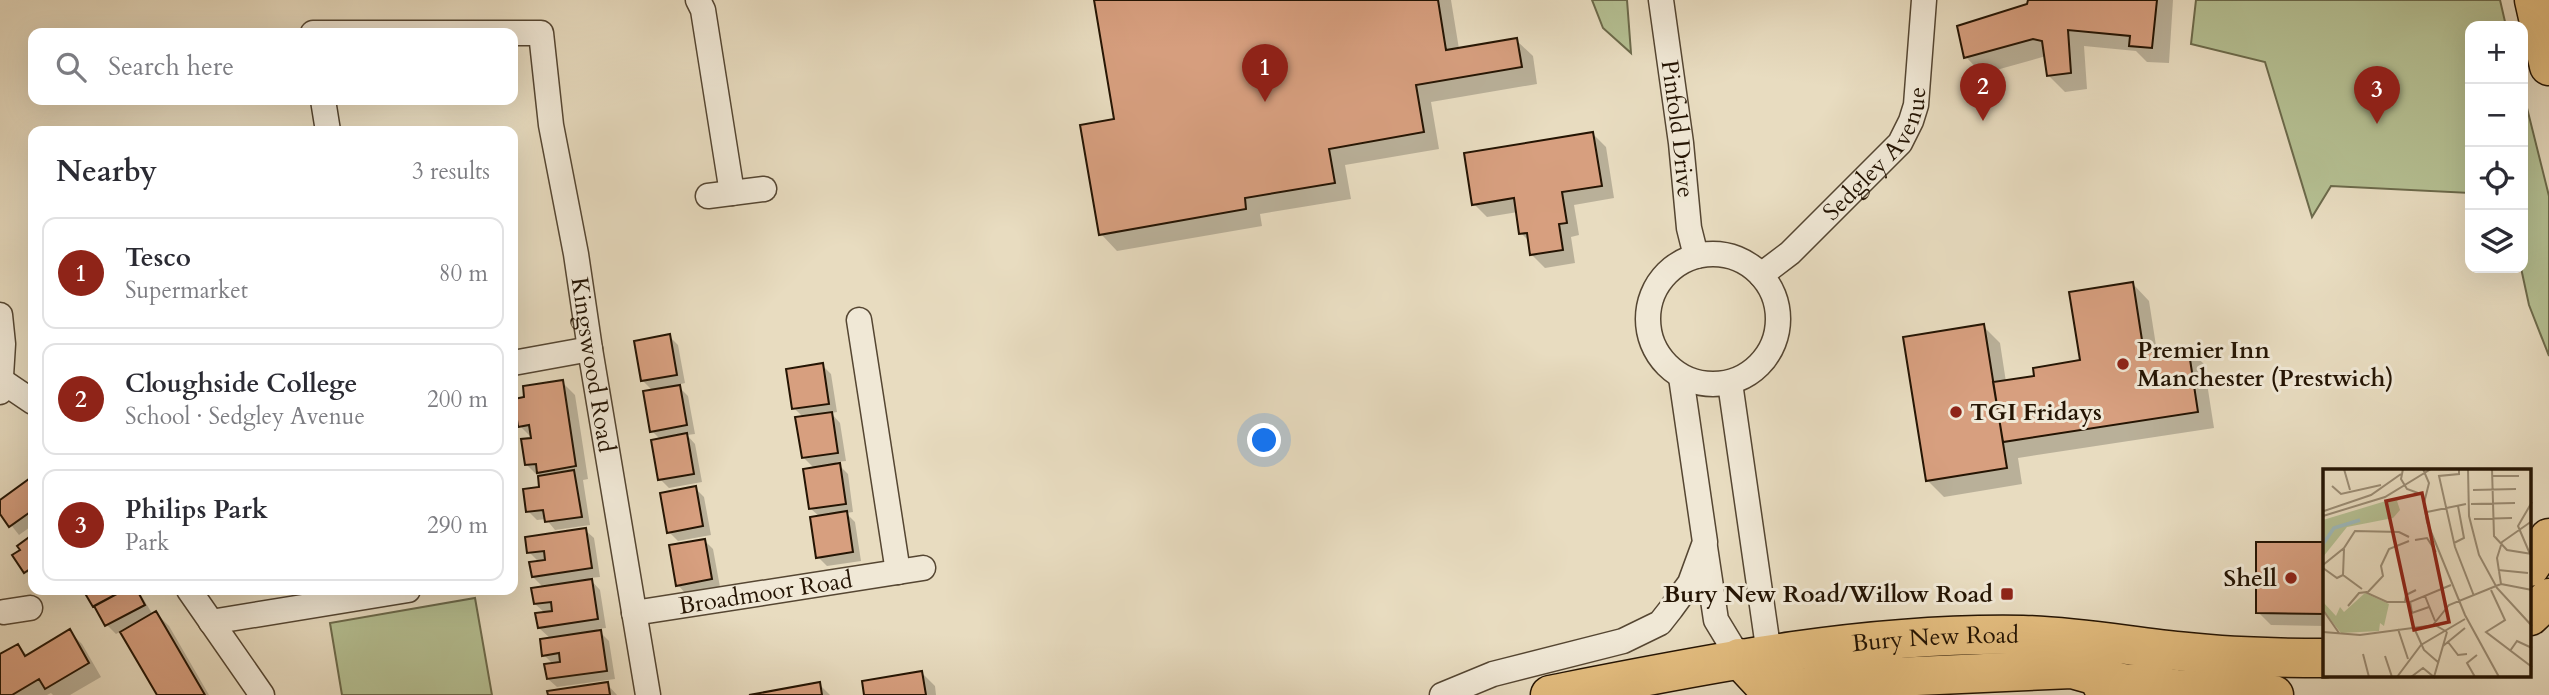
<!DOCTYPE html>
<meta charset="utf-8">
<style>
:root{--surface:#fff;--page:#f2f2f3;--text:#2b2b33;--muted:#7c7c81;--line:#e1e1e2;--accent:#8f2418}
body{margin:0;font-family:Cardo,serif;background:var(--page);color:var(--text)}
.controls{position:absolute;right:21px;top:21px;display:grid;overflow:hidden;border-radius:14px;box-shadow:0 7px 28px #0002}
.controls button{width:63px;height:63px;display:grid;place-items:center;padding:0;border:0;border-bottom:2px solid var(--line);background:var(--surface);color:var(--text);font:35px sans-serif}
.you{position:absolute;left:1265px;top:441px;width:24px;height:24px;margin:-18px;border:5px solid #fff;border-radius:50%;background:#1a73e8;box-shadow:0 0 0 10px #1a73e833}
.badge{display:grid;place-items:center;width:46px;height:46px;border-radius:50%;background:var(--accent);color:#fff;font-size:23px;font-weight:700}
.pin{position:absolute;translate:-50% -58px;filter:drop-shadow(0 2px 4px #0008)}
.pin::after{content:'';position:absolute;top:37px;width:24px;height:21px;background:inherit;clip-path:polygon(0 0,100% 0,50% 100%)}
.list{margin:0;padding:0;list-style:none}
h2{display:flex;justify-content:space-between;align-items:center;height:91px;margin:0;padding:0 28px;font-size:30px}
h2 small{font-size:23px;font-weight:400;color:var(--muted)}
.list li{display:grid;grid-template-columns:46px 1fr auto;gap:21px;align-items:center;box-sizing:border-box;height:112px;margin:0 14px 14px;padding:0 14px;border:2px solid var(--line);border-radius:14px}
.list b{display:block;font-size:26px;white-space:nowrap}
.list p{margin:0;font-size:23px;white-space:nowrap;color:var(--muted)}
.list em{font-size:23px;font-style:normal;color:var(--muted)}
.icon{flex:none;width:38px;height:38px;fill:none;stroke:currentColor;stroke-width:2;stroke-linecap:round;stroke-linejoin:round}
.map{position:relative;flex:none;width:2549px;height:695px;overflow:hidden}
.search{position:absolute;background:var(--surface);box-shadow:0 7px 28px #0002;left:28px;top:28px;width:490px;height:77px;display:flex;align-items:center;gap:18px;box-sizing:border-box;padding:0 24px;border-radius:14px;color:var(--muted);font-size:26px}
.panel{position:absolute;background:var(--surface);box-shadow:0 7px 28px #0002;left:28px;top:126px;width:490px;height:469px;border-radius:14px}
.map>svg:first-child{display:block}
.green{fill:#b5c093;stroke:#6c6a4b;stroke-width:2}
.shadow{fill:#0003}
.building{fill:#d79f7f;stroke:#241403;stroke-width:2}
.lines{fill:none;stroke-linecap:round;stroke-linejoin:round}
.street-casing{stroke:#554632;stroke-width:27}
.highway-casing{stroke:#241403;stroke-width:41}
.street{stroke:#f0e8d6;stroke-width:24}
.highway{stroke:#e4be80;stroke-width:38}
.poi-dot{fill:#8f2418;stroke:#f0e8d6;stroke-width:2.5}
.labels{text-anchor:middle;stroke-width:6;stroke-linejoin:round;paint-order:stroke}
.street-label{font-size:24px;fill:#241403;stroke:#f0e8d6}
.poi-label{font-size:24px;font-weight:bold;fill:#241403;stroke:#f0e8d6;text-anchor:start}
.inset-river{fill:none;stroke:#9cb9bd;stroke-width:3.5}
.inset-road{fill:none;stroke:#9a8c74;stroke-width:2}
.view{fill:#8f2418;fill-opacity:0.15;stroke:#8f2418;stroke-width:3.5}
.inset-edge{fill:none;stroke:#241403;stroke-width:3.5}
</style>
<div class="map">
<svg width="2549" height="695" viewBox="0 0 2549 695">
<rect width="100%" height="100%" fill="#e8dcc0"/>
<filter id="stains"><feTurbulence type="fractalNoise" baseFrequency=".00286" numOctaves="4"/><feColorMatrix values="0 0 0 0 .2 0 0 0 0 .09 0 0 0 0 .02 0 0 0 .5 -.17"/></filter>
<radialGradient id="worn" r=".72"><stop offset=".6" stop-color="#630" stop-opacity="0"/><stop offset="1" stop-color="#630" stop-opacity=".3"/></radialGradient>
<path class="green" d="M1592,0H1627L1631,53L1603,28Z
M2196,0H2500L2506,26H2470V193L2331,186L2312,217L2265,62L2191,44Z
M2523,92L2549,196V356L2529,305L2521,268H2523Z
M475,598L492,695H342L330,623Z"/>
<path class="shadow" d="M1096,0H1451L1459,49L1516,40L1533,56L1537,84L1431,102L1439,149L1345,165L1351,199L1260,214L1262,226L1117,251L1101,234L1116,120Z
M2029,0H2173L2169,63L2147,62L2136,51L2084,46L2087,89L2065,92L2048,75L2046,56L1982,74L1966,57L2029,5Z
M1593,134L1606,147L1614,198L1574,205L1579,235L1571,237L1575,263L1545,268L1532,255L1530,242L1521,233L1518,212L1487,217L1474,204Z
M2133,284L2149,301L2157,352L2187,348L2204,364L2214,428L2018,458L2022,484L1944,497L1927,480L1983,326L2000,343L2006,382L2036,377L2082,362Z
M669,336L678,345L685,383L677,385L688,396L695,434L687,435L695,444L702,482L669,488L660,479L661,440L652,431L653,391L643,381Z
M822,365L831,374L837,412L831,413L840,423L846,461L836,462L848,474L853,512L846,513L855,522L861,561L827,566L818,557L820,517L811,509L815,469L803,457L804,418L794,408Z
M562,382L575,395L588,479L583,480L590,525L555,530L546,519L537,520L528,511L541,488L539,477L527,465L533,439L520,426L526,399Z
M33,478V525L19,535L0,511V502Z
M695,488L704,497L711,535L678,541L669,532Z
M585,530L594,538L600,577L589,578L600,590L606,628L597,629L609,641L615,679L557,687L548,679L554,665L544,655L551,639L539,628L545,613L535,604L544,588L533,577L539,562L529,552Z
M32,538L33,574L30,576L14,555L22,550Z
M704,540L713,549L720,587L686,594L678,585Z
M2325,544V626L2271,625L2258,612Z
M85,590H138L153,615L156,613L169,626L209,695H159L122,631L116,634L107,625Z
M286,590H331L292,596Z
M69,631L82,644L101,677L70,695H53L51,693L47,695H0V656L18,646L28,656Z
M922,673L935,686L936,695H866Z
M607,684L617,695H550Z
M819,684L830,695H759Z"/>
<path class="building" d="M1094,0H1438L1446,50L1517,38L1522,67L1416,85L1424,132L1329,149L1335,183L1245,198L1246,209L1099,235L1080,125L1114,119Z
M2028,0H2157L2152,48L2129,46L2130,36L2068,30L2071,73L2047,76L2042,41L2033,39L1964,58L1957,26L2027,4Z
M1593,132L1602,186L1562,192L1567,223L1559,224L1563,250L1530,255L1527,233L1519,234L1514,198L1472,205L1464,153Z
M2133,282L2144,353L2188,346L2198,412L2003,442L1993,382L2034,376L2033,368L2080,360L2069,292Z
M1984,324L2007,468L1926,481L1903,337Z
M670,334L677,375L641,381L634,341Z
M823,363L829,404L792,409L786,369Z
M563,380L576,466L537,473L536,464L525,465L521,439L531,438L529,425L518,427L514,399L524,397L523,386Z
M680,385L687,425L650,432L643,391Z
M832,412L838,453L802,458L795,417Z
M687,433L694,474L658,480L651,440Z
M840,463L846,504L809,509L803,469Z
M574,470L582,517L545,522L543,510L526,512L523,489L539,487L538,476Z
M33,476V510L9,527L0,514V500Z
M696,486L703,526L667,533L660,493Z
M847,511L853,552L816,558L810,517Z
M586,528L592,568L532,577L529,562L545,560L544,551L527,553L525,537Z
M32,535L33,567L24,573L12,555L20,550L17,546Z
M705,539L712,579L676,586L669,545Z
M2256,542H2325V614L2256,613Z
M592,579L598,619L538,628L535,613L552,611L551,602L534,604L531,588Z
M83,590H124L93,607Z
M124,590H137L145,605L105,626L94,606Z
M156,611L205,695H157L120,632Z
M70,629L89,663L45,689L39,679L12,695H0V654L18,644L25,656Z
M601,630L607,671L547,679L544,664L560,662L559,653L542,656L540,639Z
M922,671L926,695H864L862,681Z
M608,682L610,695H548L547,691Z
M820,682L822,695H749Z"/>
<g class="lines">
<g class="street-casing">
<g id="street">
<path d="M698,0L703,10L732,193"/>
<path id="s1" d="M1661,0L1681,143L1689,228L1696,256"/>
<path id="s2" d="M313,33H541L551,125L576,254L590,349L648,695"/>
<path d="M323,100L328,131"/>
<path d="M708,196L764,189"/>
<circle cx="1713" cy="319" r="65"/>
<path id="s3" d="M1761,275L1790,253L1900,143L1911,121L1916,105L1924,0"/>
<path d="M0,315L3,344L0,392"/>
<path d="M859,320L898,572"/>
<path d="M513,363L590,349"/>
<path d="M2,381L33,402"/>
<path d="M1730,383L1769,654"/>
<path d="M1705,547L1716,620L1739,658"/>
<path d="M189,590L262,695"/>
<path d="M4,612L30,608"/>
<path id="s4" d="M634,613L923,568"/>
<path d="M211,622L408,590"/>
<path d="M1442,695L1493,674L1623,641L1660,623L1671,609L1690,583L1705,542L1681,377"/>
</g>
</g>
<g class="highway-casing">
<g id="highway">
<path d="M2534,0L2549,66"/>
<path d="M2530,567L2549,538"/>
<path d="M2530,616L2549,598"/>
<path d="M1739,658L1765,686L1802,688L1850,679L2072,669L2126,684"/>
<path d="M2102,685L2139,683L2176,689L2274,695"/>
<path id="s5" d="M1550,695C1707,664 1863,632 2023,635C2078,636 2133,647 2187,652C2233,657 2279,658 2325,658"/>
</g>
</g>
<use href="#street" class="street"/>
<use href="#highway" class="highway"/>
</g>
<g class="poi-dot">
<circle cx="2123" cy="364" r="7"/>
<circle cx="1956" cy="412" r="7"/>
<circle cx="2291" cy="578" r="7"/>
<rect x="2000" y="587" width="14" height="14" rx="3.5"/>
</g>
<g class="labels">
<g class="street-label">
<text dy="8" stroke="none"><textPath href="#s1" startOffset="130">Pinfold Drive</textPath></text>
<text dy="8" stroke="none"><textPath href="#s3" startOffset="170">Sedgley Avenue</textPath></text>
<text dy="8" stroke="none"><textPath href="#s2" startOffset="564">Kingswood Road</textPath></text>
<text dy="8" stroke="none"><textPath href="#s4" startOffset="133">Broadmoor Road</textPath></text>
<text dy="8" stroke="none"><textPath href="#s5" startOffset="390">Bury New Road</textPath></text>
</g>
<g class="poi-label">
<text x="2137" y="358">Premier Inn<tspan x="2137" dy="28">Manchester (Prestwich)</tspan></text>
<text x="1970" y="420">TGI Fridays</text>
<text x="2277" y="586" text-anchor="end">Shell</text>
<text x="1993" y="602" text-anchor="end">Bury New Road/Willow Road</text>
</g>
</g>
<g transform="translate(2323 469)">
<rect width="208" height="208" fill="#e8dcc0"/>
<path d="M86,25L74,32L77,41L70,49L24,58L0,88V51ZM42,124L66,135L61,157L57,154L56,162L18,164L0,141V133L13,147L17,138L21,143Z" fill="#b5c093"/>
<path class="inset-river" d="M0,75L11,59L37,51"/>
<path class="inset-road" d="M21,0L27,21M80,0L78,10L84,20L95,24M100,0L106,14L101,34L104,53L142,146L176,208M136,0V5L116,7L132,78L151,127M145,0L146,47L156,86L174,119L209,157M169,0L171,67L184,81L209,85M169,7H196M9,17L18,25L58,16M150,21L193,20M148,35L192,34M1,42L48,26L78,5M104,43L143,35M0,47L62,28L108,0M151,50L189,49M92,71L104,69L113,83M86,72L66,80L58,97L60,107L44,124L64,133H82L83,126L93,121M131,74L141,69L135,37M21,80L20,106L39,120M207,85L195,57L209,33M0,96L21,79L32,62L76,63L86,68M0,99L14,109L20,106M175,101L205,104M178,115L174,89L179,73L209,52M178,115L209,121M168,121L182,151L163,163L209,198M102,127L112,152M25,137L36,124L44,123M106,138L89,144L87,133L128,116M0,141L16,164M110,156L126,136L178,115M75,160L85,190M92,161L101,181L116,194M0,163L37,166L112,156L124,163M125,173L135,186L144,185M120,177L142,159M187,182L194,172L209,179M40,185L46,208M62,187L69,208M74,208L98,176L142,150M88,208L100,199L111,208L124,163M152,208L144,194L154,186"/>
<path class="view" d="M99,24L126,153L91,161L63,32Z"/>
<rect width="208" height="208" class="inset-edge"/>
</g>
<rect width="100%" height="100%" filter="url(#stains)"/>
<rect width="100%" height="100%" fill="url(#worn)"/>
</svg>
<div class="controls">
<button>+</button>
<button>−</button>
<button><svg class="icon" aria-label="locate" viewBox="0 0 24 24"><circle cx="12" cy="12" r="6"/><path d="M12 2v4M12 18v4M2 12h4M18 12h4"/></svg></button>
<button><svg class="icon" aria-label="layers" viewBox="0 0 24 24"><path d="M12 4l9 5-9 5-9-5zM3 14l9 5 9-5"/></svg></button>
</div>
<div class="you"></div>
<div class="pin badge" style="left:1265px;top:102px">1</div>
<div class="pin badge" style="left:1983px;top:121px">2</div>
<div class="pin badge" style="left:2377px;top:124px">3</div>
<div class="search"><svg class="icon" aria-label="search" viewBox="0 0 24 24"><circle cx="10" cy="10" r="6"/><path d="M15 15l6 6"/></svg>Search here</div>
<section class="panel">
<h2>Nearby<small>3 results</small></h2>
<ul class="list">
<li><span class="badge">1</span><div><b>Tesco</b><p>Supermarket</p></div><em>80 m</em></li>
<li><span class="badge">2</span><div><b>Cloughside College</b><p>School · Sedgley Avenue</p></div><em>200 m</em></li>
<li><span class="badge">3</span><div><b>Philips Park</b><p>Park</p></div><em>290 m</em></li>
</ul>
</section>
</div>
